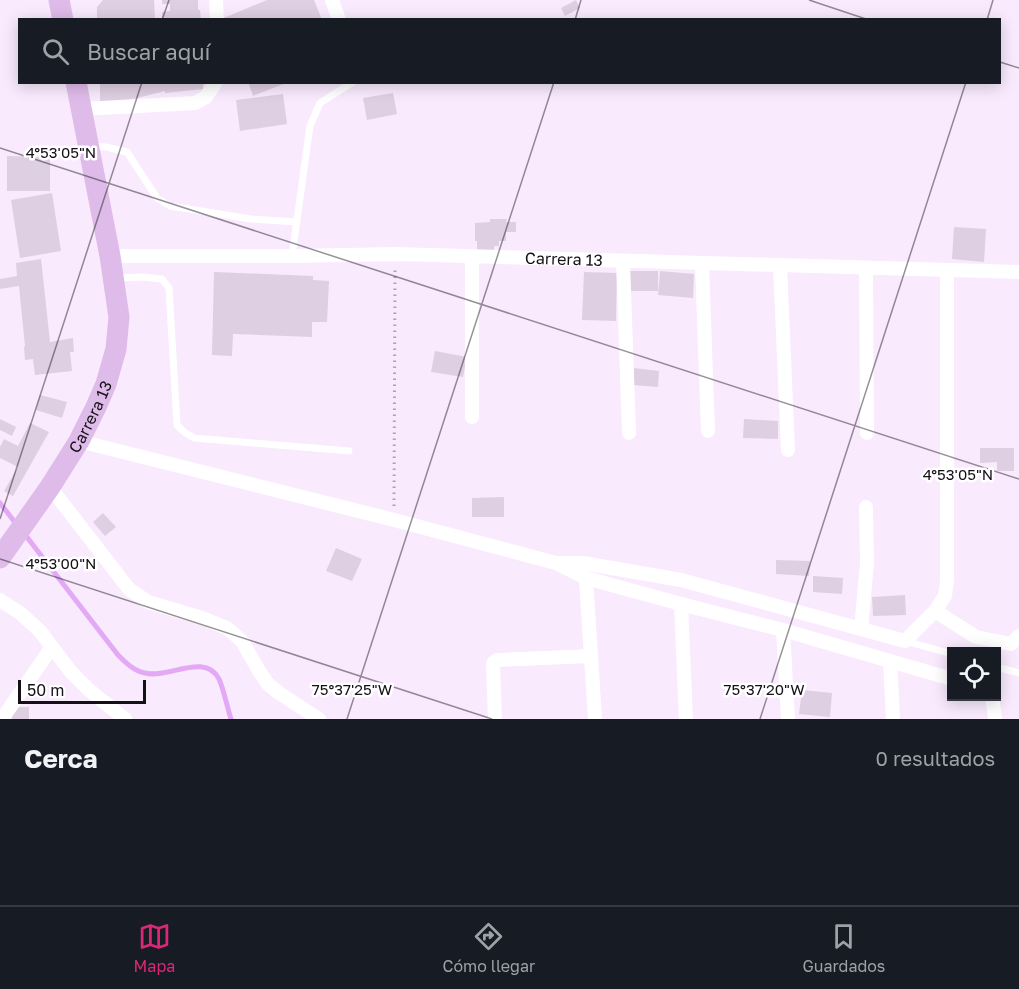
<!DOCTYPE html>
<html lang="es">
<meta charset="utf-8">
<style>
:root{--surface:#171b24;--page:#242831;--text:#f1f3f6;--muted:#9ea1a6;--line:#363941;--accent:#db2777}
body{margin:0;font-family:"Golos Text",sans-serif;background:var(--page);color:var(--text)}
.controls{position:absolute;right:18px;bottom:18px;display:grid;overflow:hidden;border-radius:0px;box-shadow:0 3px 15px #0003}
.controls button{width:54px;height:54px;display:grid;place-items:center;padding:0;border:0;border-bottom:2px solid var(--line);background:var(--surface);color:var(--text);font:30px sans-serif}
.scale{position:absolute;left:18px;bottom:15px;width:128px;box-sizing:border-box;padding-left:6px;border:3px solid #151017;border-top:0;font-size:16px;line-height:21px;white-space:nowrap;color:#151017;-webkit-text-stroke:4px #fff;paint-order:stroke}
.list{margin:0;padding:0;list-style:none}
h2{display:flex;justify-content:space-between;align-items:center;height:78px;margin:0;padding:0 24px;font-size:26px}
h2 small{font-size:20px;font-weight:400;color:var(--muted)}
.icon{flex:none;width:33px;height:33px;fill:none;stroke:currentColor;stroke-width:2;stroke-linecap:round;stroke-linejoin:round}
.map{position:relative;flex:none;width:1019px;height:719px;overflow:hidden}
.search{position:absolute;background:var(--surface);box-shadow:0 3px 15px #0003;left:18px;right:18px;top:18px;height:66px;display:flex;align-items:center;gap:15px;box-sizing:border-box;padding:0 21px;border-radius:0px;color:var(--muted);font-size:22px}
.sheet{height:186px;background:var(--surface)}
nav{display:flex;justify-content:space-around;align-items:center;box-sizing:border-box;height:84px;border-top:2px solid var(--line);background:var(--surface);font-size:16px;color:var(--muted)}
nav a{display:grid;justify-items:center;gap:3px}
nav .on{color:var(--accent)}
.map>svg:first-child{display:block}
.lines{fill:none;stroke-linecap:round;stroke-linejoin:round}
.stream{stroke:#e3a9f5;stroke-width:5}
.building{fill:#decfe2}
.path{stroke:#ada1b1;stroke-width:3;stroke-dasharray:1.5 4.5;stroke-linecap:butt}
.lane{stroke:#fff;stroke-width:7}
.street{stroke:#fff;stroke-width:14}
.primary{stroke:#dfbbe9;stroke-width:21}
.ticks{fill:none;stroke:#151017;stroke-width:1.5;stroke-opacity:0.45}
.labels{text-anchor:middle;stroke-width:5;stroke-linejoin:round;paint-order:stroke}
.street-label{font-size:16px;fill:#151017;stroke:#fff}
.ticks-label{font-size:15px;text-anchor:middle;fill:#151017;stroke:#fff;stroke-width:5;stroke-linejoin:round;paint-order:stroke}
</style>
<div class="map">
<svg width="1019" height="719" viewBox="0 0 1019 719">
<rect width="100%" height="100%" fill="#f9eafe"/>
<g class="lines">
<path class="stream" d="M0,503L17,525
M23,532L118,655C126,663 134,671 145,673C168,679 205,652 219,679C224,690 227,707 231,719"/>
</g>
<path class="building" d="M103,0H154L155,20H97V7Z
M162,0H198V10H200L201,20H162V12L170,11V4H162Z
M267,0H314L322,20H219Z
M576,0L580,8L565,16L561,8Z
M100,82H203V89L165,93V91L129,100L100,102Z
M248,82H286V83L253,96Z
M393,93L397,114L367,120L363,98Z
M283,94L287,124L240,131L236,100Z
M7,156L50,157V191H7Z
M52,193L61,251L20,258L11,200Z
M490,219H507L506,222H516V232H506V241H499V246H494V250H477V241H475V223L490,222Z
M954,227L986,229L984,262L952,259Z
M41,259L50,342L73,338L74,352H70L72,371L35,375L33,359L25,360L24,347L25,346L19,286L0,289V279L17,276L16,263Z
M627,271H658V291H627Z
M660,271L694,274L693,298L658,295Z
M214,272L313,276V280L329,281L327,322H312V337L233,334L232,356L212,355Z
M584,272L617,273L616,321L582,320Z
M435,351L467,357L463,377L431,372Z
M634,368L659,371L658,387L633,385Z
M40,395L67,402L62,418L36,410Z
M0,419L16,427L12,436L0,430Z
M744,419L778,421V439L743,438Z
M30,423L49,432L13,496L4,491L18,467L0,458V447L4,439L18,446Z
M980,448H1014V471H997V462L980,463Z
M504,497V517H472V498Z
M103,513L116,527L105,536L93,522Z
M336,548L362,559L352,581L326,571Z
M776,560L810,561L809,576L776,574Z
M813,576L843,578L842,594L813,592Z
M905,595L906,615L873,616L872,597Z
M802,690L832,693L830,717L799,714Z
M12,707H29V719H12Z"/>
<g class="lines">
<path class="path" d="M394,506L395,270"/>
<path class="lane" d="M90,146L106,147L127,152L157,198L170,206L251,219L297,222
M292,256L310,126L320,103L353,82
M116,278L142,277L162,279L169,288L177,425L184,432L194,438L349,451
M905,641L952,654
M996,667L1019,673"/>
<g class="street">
<path d="M216,0L217,20"/>
<path d="M332,0L339,20"/>
<path d="M81,109L195,103L206,97L216,82"/>
<path id="s1" d="M110,256H292L395,254L1019,272"/>
<path d="M623,261L629,433"/>
<path d="M702,263L708,431"/>
<path d="M780,265L788,450"/>
<path d="M866,268L867,433"/>
<path d="M472,417V257"/>
<path d="M79,441L394,520L556,563L586,578L681,604L783,630L952,679"/>
<path d="M50,487L129,589L148,602L202,618L227,628L242,641L259,671L268,684L279,693L319,719"/>
<path d="M559,563H583L681,580L905,641L935,611L945,596L947,580V270"/>
<path d="M586,578L595,719"/>
<path d="M0,600L20,613L40,631L71,672L89,690L125,719"/>
<path d="M681,604L686,719"/>
<path d="M935,611L976,637L1011,644L1019,636"/>
<path d="M861,629L867,563L866,507"/>
<path d="M783,630L788,719"/>
<path d="M890,661L893,719"/>
<path d="M992,696L995,719"/>
<path d="M2,719L52,647"/>
<path d="M495,719L493,665L494,662L497,660L591,656"/>
</g>
<g class="primary">
<path d="M59,0L63,20"/>
<path id="s2" d="M0,558L50,487L79,441L96,407L106,384L116,349L119,317L110,256L76,82"/>
</g>
</g>
<path class="ticks" d="M809,0L869,20M162,20L169,0M575,20L581,0M987,20L993,0M1000,62L1019,68M0,148L1019,479M0,519L142,82M0,559L492,719M347,719L554,82M760,719L966,82"/>
<g class="labels">
<g class="street-label">
<text dy="6" stroke="none"><textPath href="#s1" startOffset="454">Carrera 13</textPath></text>
<text dy="6" stroke="none"><textPath href="#s2" startOffset="168">Carrera 13</textPath></text>
</g>
</g>
<g class="ticks-label">
<text x="61" y="158">4°53'05"N</text>
<text x="958" y="480">4°53'05"N</text>
<text x="61" y="569">4°53'00"N</text>
<text x="352" y="695">75°37'25"W</text>
<text x="764" y="695">75°37'20"W</text>
</g>
</svg>
<div class="controls">
<button><svg class="icon" aria-label="locate" viewBox="0 0 24 24"><circle cx="12" cy="12" r="6"/><path d="M12 2v4M12 18v4M2 12h4M18 12h4"/></svg></button>
</div>
<div class="scale">50 m</div>
<div class="search"><svg class="icon" aria-label="search" viewBox="0 0 24 24"><circle cx="10" cy="10" r="6"/><path d="M15 15l6 6"/></svg>Buscar aquí</div>
</div>
<section class="sheet">
<h2>Cerca<small>0 resultados</small></h2>
<ul class="list">
</ul>
</section>
<nav>
<a class="on"><svg class="icon" aria-label="map" viewBox="0 0 24 24"><path d="M3 6l6-2 6 2 6-2v14l-6 2-6-2-6 2zM9 4v14M15 6v14"/></svg>Mapa</a>
<a><svg class="icon" aria-label="directions" viewBox="0 0 24 24"><path d="M12 3l9 9-9 9-9-9zM9 14v-3h6M13 9l2 2-2 2"/></svg>Cómo llegar</a>
<a><svg class="icon" aria-label="saved" viewBox="0 0 24 24"><path d="M7 4h10v16l-5-4-5 4z"/></svg>Guardados</a>
</nav>
